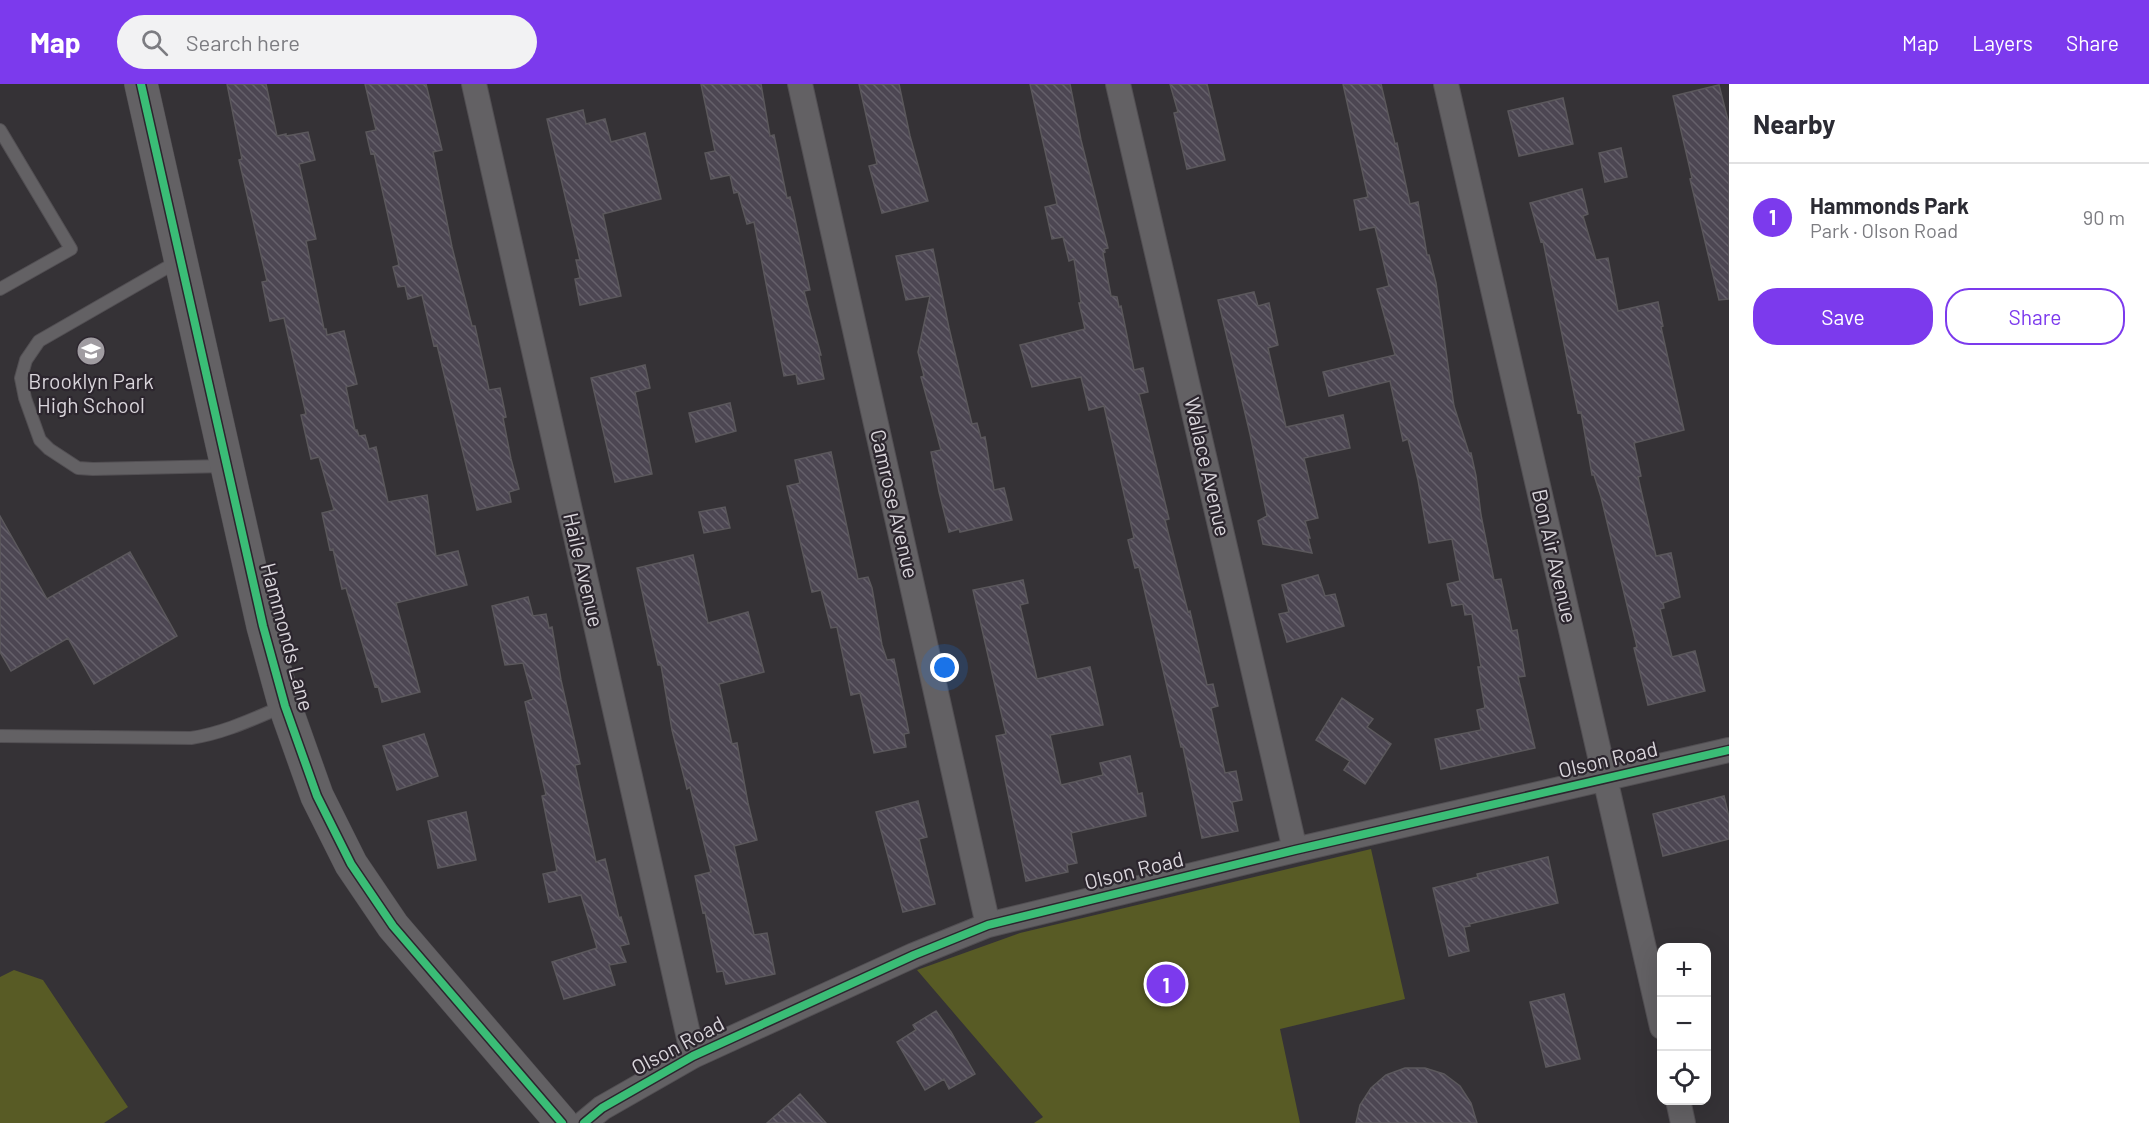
<!DOCTYPE html>
<meta charset="utf-8">
<style>
:root{--surface:#fff;--page:#f2f2f3;--text:#2b2b33;--muted:#7c7c81;--line:#e1e1e2;--accent:#7c3aed}
body{margin:0;font-family:Barlow,sans-serif;background:var(--page);color:var(--text)}
.controls{position:absolute;right:18px;bottom:18px;display:grid;overflow:hidden;border-radius:12px;box-shadow:0 6px 24px #0002}
.controls button{width:54px;height:54px;display:grid;place-items:center;padding:0;border:0;border-bottom:2px solid var(--line);background:var(--surface);color:var(--text);font:30px sans-serif}
.you{position:absolute;left:945px;top:584px;width:21px;height:21px;margin:-15px;border:4px solid #fff;border-radius:50%;background:#1a73e8;box-shadow:0 0 0 9px #1a73e833}
.badge{display:grid;place-items:center;width:39px;height:39px;border-radius:50%;background:var(--accent);color:#fff;font-size:20px;font-weight:700}
.pin{position:absolute;translate:-50% -50%;border:3px solid #fff;box-shadow:0 2px 6px #0006}
.list{margin:0;padding:0;list-style:none}
h2{display:flex;justify-content:space-between;align-items:center;height:78px;margin:0;padding:0 24px;font-size:26px}
h2 small{font-size:20px;font-weight:400;color:var(--muted)}
.list li{display:grid;grid-template-columns:39px 1fr auto;gap:18px;align-items:center;box-sizing:border-box;height:108px;padding:0 24px;border-top:2px solid var(--line)}
.list b{display:block;font-size:22px;white-space:nowrap}
.list p{margin:0;font-size:20px;white-space:nowrap;color:var(--muted)}
.list em{font-size:20px;font-style:normal;color:var(--muted)}
.actions{display:flex;gap:12px;padding:18px 24px}
.actions a{flex:1;padding:14px 0;border:2px solid var(--accent);border-radius:24px;text-align:center;font-size:21px;color:var(--accent)}
.actions .main{background:var(--accent);color:#fff}
.icon{flex:none;width:33px;height:33px;fill:none;stroke:currentColor;stroke-width:2;stroke-linecap:round;stroke-linejoin:round}
.map{position:relative;flex:none;width:1729px;height:1039px;overflow:hidden}
header{display:flex;align-items:center;gap:36px;box-sizing:border-box;height:84px;padding:0 30px;background:var(--accent);color:#fff}
header strong{font-size:28px}
nav{display:flex;gap:33px;margin-inline-start:auto;font-size:21px}
.search{width:420px;height:54px;background:var(--page);display:flex;align-items:center;gap:15px;box-sizing:border-box;padding:0 21px;border-radius:33px;color:var(--muted);font-size:22px}
main{display:flex}
aside{flex:1;background:var(--surface)}
.map>svg:first-child{display:block}
.green{fill:#585b25}
.building{fill:url(#building-back-hatch);stroke:#5b585c;stroke-width:1.5}
.lines{fill:none;stroke-linecap:round;stroke-linejoin:round}
.lane-casing{stroke:#524f53;stroke-width:14}
.street-casing{stroke:#524f53;stroke-width:26}
.secondary-casing{stroke:#524f53;stroke-width:34}
.lane{stroke:#636164;stroke-width:12}
.street{stroke:#636164;stroke-width:24}
.secondary{stroke:#636164;stroke-width:33}
.cycleway-casing{stroke:#2c262e;stroke-width:11}
.cycleway{stroke:#3abd76;stroke-width:8}
.labels{text-anchor:middle;stroke-width:4.5;stroke-linejoin:round;paint-order:stroke}
.poi-label{font-size:21px;fill:#d9d5db;stroke:#2c262e}
.street-label{font-size:21px;fill:#d9d5db;stroke:#2c262e}
</style>
<header>
<strong>Map</strong>
<div class="search"><svg class="icon" aria-label="search" viewBox="0 0 24 24"><circle cx="10" cy="10" r="6"/><path d="M15 15l6 6"/></svg>Search here</div>
<nav><a>Map</a><a>Layers</a><a>Share</a></nav>
</header>
<main>
<div class="map">
<svg width="1729" height="1039" viewBox="0 0 1729 1039">
<defs>
<pattern id="building-back-hatch" width="6" height="6" patternUnits="userSpaceOnUse" patternTransform="scale(1.5)"><rect width="6" height="6" fill="#4c4652"/><path d="M-1 5l2 2M0 0l6 6M5-1l2 2" fill="none" stroke="#65606a"/></pattern>
</defs>
<rect width="100%" height="100%" fill="#353236"/>
<path class="green" d="M1371,765L1405,915L1280,945L1300,1039H1034L1043,1033L917,886L1020,849Z
M14,886L43,896L128,1023L104,1039H0V893Z"/>
<path class="building" d="M227,0H266L277,52L286,50V52L308,48L315,76L299,80L316,155L306,157L324,245H326L327,251L344,247L357,300L346,303L355,346H357L359,352L365,351L369,365L376,363L388,418L427,411L436,472L458,467L467,501L396,519L420,608L382,618L378,602L375,603L346,504L342,505L333,465L330,466L322,429L334,426L319,373L311,375L301,331L306,330L284,234L270,237L262,198L267,197L239,76L242,75Z
M365,0H426L442,66L433,68L452,163L472,242H475L489,306L500,304L506,333L503,334L511,375L519,405L509,408L511,418L477,426L437,261L434,262L422,211L408,215L405,202L398,203L393,183L399,181L374,69L371,70L366,48L376,46Z
M701,0H761L770,52L774,51L787,114L790,113L794,130L810,206L804,207L821,271H819L824,295L798,300L796,290L784,292L754,138L747,140L738,108L734,109L730,91L711,95L705,69L715,67Z
M859,0H899L910,52L928,117L882,129L869,82L877,80Z
M1030,0H1070L1081,56L1108,164L1104,165L1105,168L1103,169L1111,212L1117,213L1119,223L1121,222L1134,286L1143,284L1148,308L1139,310L1169,435L1165,436L1188,528L1190,527L1207,601L1213,600L1218,622L1211,624L1225,689L1236,687L1242,716L1232,718L1238,747L1202,754L1183,663H1181L1139,483L1135,484L1128,456L1134,454L1104,322L1089,326L1081,293L1032,303L1020,261L1085,245L1079,219H1081L1074,175L1069,177L1063,153L1052,155L1045,123L1057,120Z
M1170,0H1207L1225,76L1187,85L1174,29L1178,28Z
M1343,0H1381L1395,60L1397,59L1410,120L1418,118L1427,171H1429L1436,199L1454,322L1469,369H1471L1476,392L1481,431L1494,496L1501,495L1512,547L1517,546L1525,592L1518,593L1535,664L1441,685L1435,655L1481,646L1477,626L1485,624L1478,583H1481L1472,530L1465,531L1463,520L1452,522L1447,500L1460,497L1452,455L1429,459L1418,396L1408,355L1403,357L1390,297L1329,312L1323,288L1395,271L1377,205L1389,202L1378,155L1375,143L1360,146L1354,116L1368,113Z
M1719,1L1729,40V215L1719,216L1690,95L1692,94L1673,12Z
M1563,14L1573,60L1519,72L1508,27Z
M583,26L586,40L605,35L611,58L645,49L661,115L603,130L621,212L580,221L575,195L580,194L576,176H580L547,35Z
M1621,64L1627,93L1605,98L1599,69Z
M1582,105L1588,130L1583,132L1596,176L1608,174L1618,227L1658,218L1663,242L1661,243L1684,346L1634,359L1641,392L1638,393L1656,472L1671,469L1680,513L1663,519L1664,524L1660,525L1672,573L1695,567L1705,607L1648,621L1634,564L1637,563L1601,413L1594,391H1592L1581,328L1578,329L1543,157L1541,158L1530,119Z
M933,165L949,244L972,340L977,339L981,354L985,353L994,406L1004,404L1012,436L960,448L959,445L949,448L939,408L931,368L941,366L921,293L924,292L918,268L930,212L906,216L896,172Z
M1254,208L1258,222L1269,219L1278,261L1268,264L1286,343L1343,331L1350,364L1304,374L1318,434L1305,437L1310,454H1308L1312,469L1263,460L1258,437L1267,432L1250,350L1218,216Z
M645,281L650,304L635,308L652,390L615,398L591,294Z
M730,319L736,347L696,358L689,329Z
M831,368L858,495L868,493L872,504L882,561L887,576L894,575L909,649L904,650L906,663L874,669L860,609L851,611L837,543L831,544L821,506L812,508L787,402L800,399L795,376Z
M725,423L730,444L704,449L699,428Z
M0,432L47,515L130,468L177,552L94,600L68,554L11,587L0,568Z
M693,471L708,539L748,528L764,588L719,600L732,660L737,659L748,719L757,756L734,762L754,851L767,849L775,890L726,900L723,887L717,888L705,828L703,829L695,792L711,788L690,703L687,705L672,646L661,581H658L637,484Z
M1318,491L1325,512L1335,510L1344,542L1287,558L1279,530L1289,528L1282,501Z
M1023,496L1028,519L1020,521L1037,595L1090,583L1103,641L1050,651L1061,701L1103,691L1100,679L1130,672L1138,710L1142,709L1146,732L1071,749L1077,779L1067,781L1068,788L1026,797L996,652L1006,650L973,506Z
M528,513L533,532L546,530L549,544L552,543L561,596L580,680L575,681L596,778L605,775L619,834L621,833L629,860L620,862L626,878L609,881L615,901L564,915L552,878L597,864L581,811L549,818L543,790L557,787L542,712L546,711L525,618L533,615L523,579L505,581L492,522Z
M1342,614L1373,635L1367,643L1391,660L1365,700L1344,686L1350,677L1316,656Z
M424,650L438,692L397,706L383,662Z
M1724,712L1729,733V755L1663,772L1653,730Z
M918,717L927,753L919,755L935,820L903,828L876,728Z
M466,728L476,776L438,784L428,737Z
M1548,773L1558,819L1469,840L1470,842L1464,843L1469,867L1449,872L1433,804L1478,793L1477,790Z
M1564,910L1580,975L1546,983L1530,918Z
M936,927L951,948L975,990L949,1005L944,995L925,1006L897,958L916,946L913,941Z
M1405,984H1425L1444,990L1460,1002L1471,1019L1477,1039H1356L1360,1021L1371,1004L1386,991Z
M800,1010L826,1039H767Z"/>
<g class="lines">
<g class="lane-casing">
<path id="lane" d="M0,46L71,165L0,205
M180,176L39,257L26,276L21,294L25,314L40,356L49,365L78,384L93,385L225,382
M0,652L191,654C224,649 253,635 284,622"/>
</g>
<g class="street-casing">
<path id="street" d="M474,0L693,972
M800,0L988,841
M1118,0L1295,766
M1446,0L1662,943
M1678,1016L1683,1039
M584,1039L602,1024L693,972L914,871L988,841L1295,766L1729,666"/>
</g>
<g class="secondary-casing">
<path id="secondary" d="M141,0L263,542L285,622L317,712L351,780L393,842L562,1039"/>
</g>
<use href="#lane" class="lane"/>
<use href="#street" class="street"/>
<use href="#secondary" class="secondary"/>
<g class="cycleway-casing">
<path id="cycleway" d="M141,0L263,542L285,622L317,712L351,780L393,842L562,1039
M584,1039L602,1024L693,972L914,871L988,841L1295,766L1729,666"/>
</g>
<use href="#cycleway" class="cycleway"/>
</g>
<defs>
<g id="school-disc" transform="scale(1.5)"><circle r="9.5" fill="#a09ca1" stroke="#2c262e"/><path d="M0-5L7-2L0 1L-7-2ZM-4 1L0 2.5L4 1V4Q0 6-4 4Z" fill="#fff"/></g>
</defs>
<g fill-rule="evenodd">
<use href="#school-disc" x="91" y="267"/>
</g>
<g class="labels">
<g class="poi-label">
<text x="91" y="305">Brooklyn Park<tspan x="91" dy="24">High School</tspan></text>
</g>
<g class="street-label">
<text transform="translate(1207 383) rotate(77)" y="7">Wallace Avenue</text>
<text transform="translate(894 420) rotate(77)" y="7">Camrose Avenue</text>
<text transform="translate(1554 472) rotate(77)" y="7">Bon Air Avenue</text>
<text transform="translate(583 486) rotate(77)" y="7">Haile Avenue</text>
<text transform="translate(287 553) rotate(75)" y="7">Hammonds Lane</text>
<text transform="translate(1608 676) rotate(-13)" y="7">Olson Road</text>
<text transform="translate(1134 787) rotate(-14)" y="7">Olson Road</text>
<text transform="translate(678 962) rotate(-28)" y="7">Olson Road</text>
</g>
</g>
</svg>
<div class="controls">
<button>+</button>
<button>−</button>
<button><svg class="icon" aria-label="locate" viewBox="0 0 24 24"><circle cx="12" cy="12" r="6"/><path d="M12 2v4M12 18v4M2 12h4M18 12h4"/></svg></button>
</div>
<div class="you"></div>
<div class="pin badge" style="left:1166px;top:900px">1</div>
</div>
<aside>
<h2>Nearby<small></small></h2>
<ul class="list">
<li><span class="badge">1</span><div><b>Hammonds Park</b><p>Park · Olson Road</p></div><em>90 m</em></li>
</ul>
<div class="actions"><a class="main">Save</a><a>Share</a></div>
</aside>
</main>
